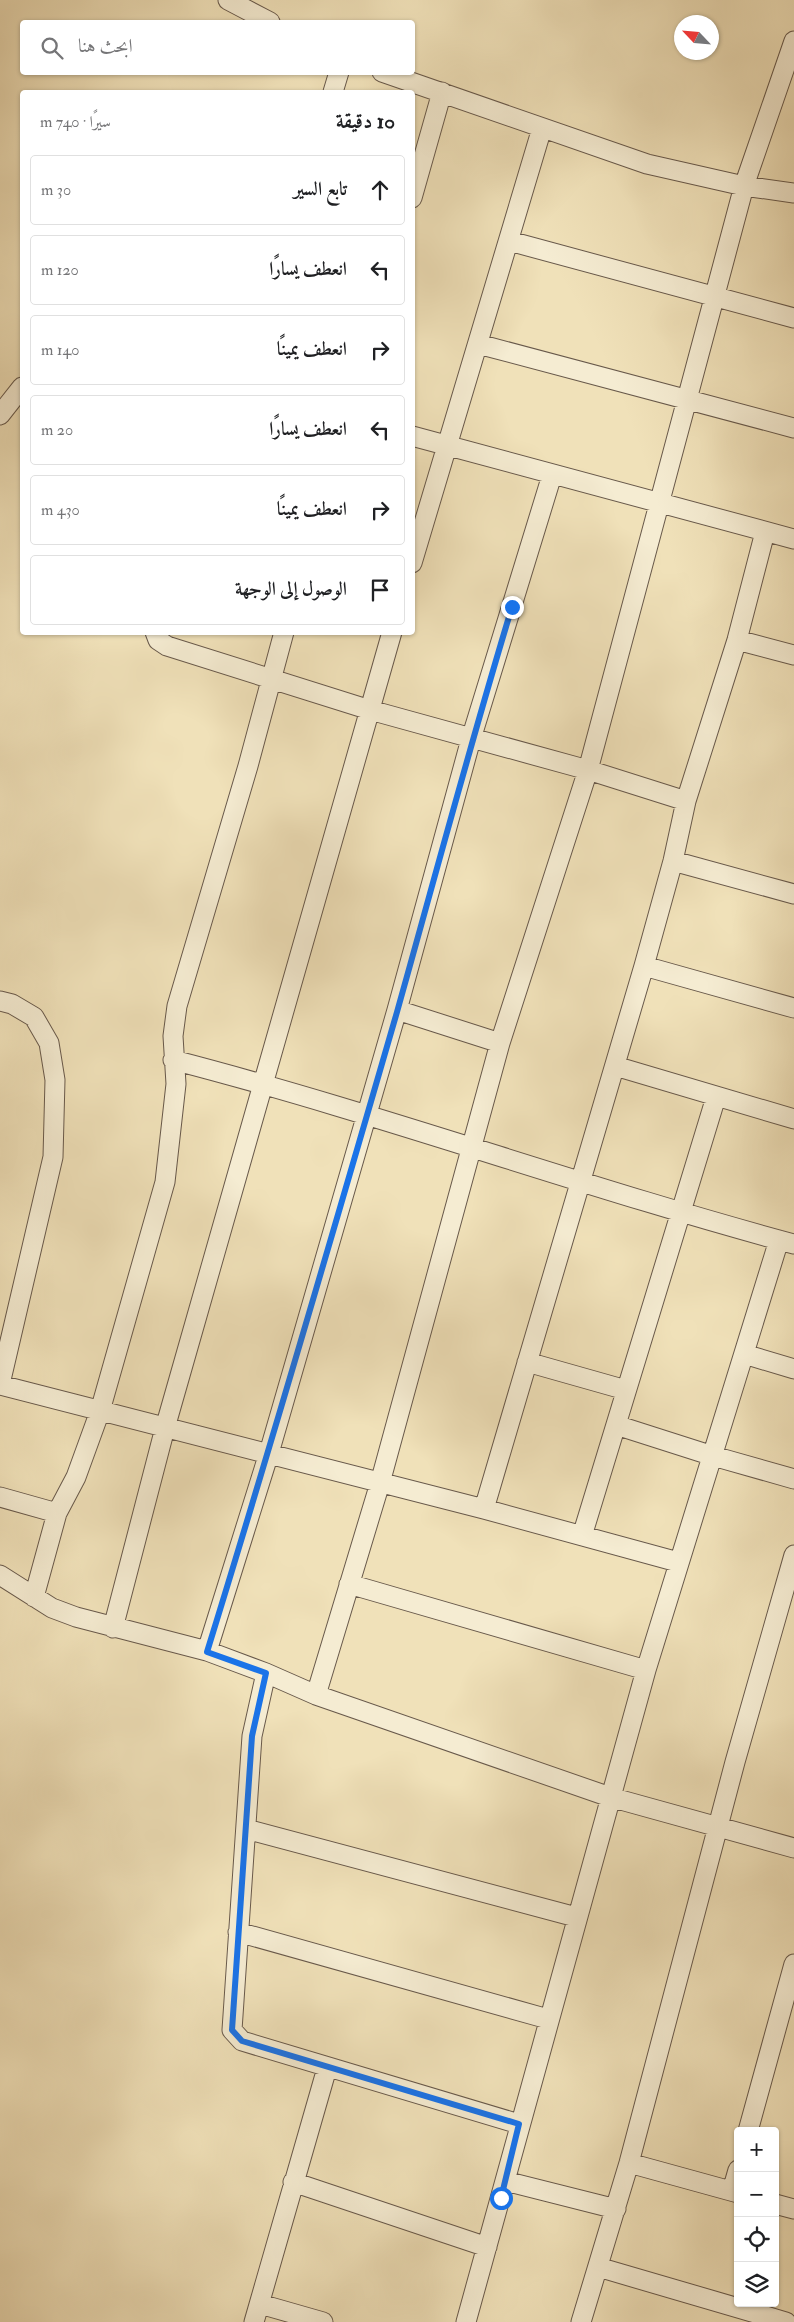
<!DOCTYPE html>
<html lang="ar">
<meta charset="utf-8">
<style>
:root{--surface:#fff;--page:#f2f2f2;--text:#202124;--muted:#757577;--line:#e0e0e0}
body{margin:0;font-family:"IM FELL Double Pica",Amiri,serif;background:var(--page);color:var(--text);direction:rtl}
.controls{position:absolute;right:15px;bottom:15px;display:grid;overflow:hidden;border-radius:5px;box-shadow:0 1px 4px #0004}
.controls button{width:45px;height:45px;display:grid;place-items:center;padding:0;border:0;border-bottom:1px solid var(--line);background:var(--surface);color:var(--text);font:25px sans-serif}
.compass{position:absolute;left:674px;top:15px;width:45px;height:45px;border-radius:50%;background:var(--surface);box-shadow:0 1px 4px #0004;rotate:296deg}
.stop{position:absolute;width:15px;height:15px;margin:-11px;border:4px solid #1a73e8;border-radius:50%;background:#fff}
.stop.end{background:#1a73e8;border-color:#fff;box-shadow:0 1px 5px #0008}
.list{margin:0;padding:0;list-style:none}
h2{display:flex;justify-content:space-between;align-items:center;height:65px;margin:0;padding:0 20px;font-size:21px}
h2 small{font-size:16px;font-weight:400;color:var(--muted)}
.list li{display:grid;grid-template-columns:32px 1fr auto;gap:15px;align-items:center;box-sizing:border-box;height:70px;margin:0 10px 10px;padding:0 10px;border:1px solid var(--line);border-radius:5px}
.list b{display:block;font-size:19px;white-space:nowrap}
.list em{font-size:16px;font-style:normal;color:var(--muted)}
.icon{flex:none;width:28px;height:28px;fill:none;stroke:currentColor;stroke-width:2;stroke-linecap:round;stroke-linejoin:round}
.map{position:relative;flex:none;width:794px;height:2322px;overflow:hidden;direction:ltr}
.search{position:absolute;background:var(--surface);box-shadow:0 1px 4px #0004;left:20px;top:20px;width:395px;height:55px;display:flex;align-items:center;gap:12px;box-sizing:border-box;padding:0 18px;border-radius:5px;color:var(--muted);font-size:19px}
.panel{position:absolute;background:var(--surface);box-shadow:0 1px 4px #0004;left:20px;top:90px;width:395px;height:545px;border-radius:5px;direction:rtl}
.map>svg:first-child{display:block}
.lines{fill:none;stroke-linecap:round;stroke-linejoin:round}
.minor-casing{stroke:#68594b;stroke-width:21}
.minor{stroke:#f5ecd2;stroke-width:19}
.route{stroke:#1a73e8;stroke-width:6}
</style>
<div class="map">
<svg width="794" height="2322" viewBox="0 0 794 2322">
<rect width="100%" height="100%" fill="#f0e1b9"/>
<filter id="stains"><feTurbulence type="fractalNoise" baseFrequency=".004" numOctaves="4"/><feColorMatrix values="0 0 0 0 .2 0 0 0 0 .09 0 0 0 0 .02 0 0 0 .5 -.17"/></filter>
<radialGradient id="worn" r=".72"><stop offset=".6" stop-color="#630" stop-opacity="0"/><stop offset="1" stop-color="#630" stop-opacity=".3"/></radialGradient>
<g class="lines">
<g class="minor-casing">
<path id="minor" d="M228,0L270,22
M382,72L647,164L744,186L794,193
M333,92L339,72
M412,198L442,92
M509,241L794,318
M478,344L794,428
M0,415L22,387
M412,436L794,539
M412,563L542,128
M155,632L158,640L167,646L370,710L588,770L686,801
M737,640L794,655
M673,861L794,894
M644,966L794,1008
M0,1001L12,1004L34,1017L49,1043L55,1080L53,1157L0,1384
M397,1010L500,1043
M173,1060C382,1114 585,1188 794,1244
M615,1066L794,1119
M744,1354L794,1369
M527,1362L626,1390
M0,1385L484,1509L678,1562
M616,1425L713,1456L794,1479
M0,1497L57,1513
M484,1509L644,966L673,861L686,801L737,640L765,532
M582,1536L716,1097
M0,1575L52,1608L76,1617L207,1651L266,1673L316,1695L610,1797L794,1848
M349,1584L646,1670
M34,1597L57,1513L76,1477L100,1411L165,1182L176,1084L173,1036L177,1006L248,766L284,632
M113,1628L165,1428L392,632
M207,1651L269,1453L397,1010L471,739L552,475
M266,1673L252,1736L232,2030L242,2041L519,2124
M316,1695L380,1483L500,1043L588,770L744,186L794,41
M246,1829L576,1917
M238,1932L548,2019
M748,2131L794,1964
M629,2163L738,2193
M505,2181L616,2209
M293,2182L487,2247
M732,2191L738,2170
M775,2204L794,2209
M598,2267L786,2322
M260,2304L323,2322
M254,2322L327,2068
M466,2322L646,1670L779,1240
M581,2322L629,2163L735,1762L794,1555"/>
</g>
<use href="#minor" class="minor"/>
</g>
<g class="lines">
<path class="route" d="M501,2198L519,2124L242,2041L232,2030L252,1736L266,1673L207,1652C273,1439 335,1226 397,1012C435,877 471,741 512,607"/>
</g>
<rect width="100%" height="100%" filter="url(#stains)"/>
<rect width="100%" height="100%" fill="url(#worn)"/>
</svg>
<div class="controls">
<button>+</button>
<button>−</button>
<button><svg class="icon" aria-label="locate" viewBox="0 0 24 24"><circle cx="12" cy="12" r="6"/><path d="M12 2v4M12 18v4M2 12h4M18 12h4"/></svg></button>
<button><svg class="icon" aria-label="layers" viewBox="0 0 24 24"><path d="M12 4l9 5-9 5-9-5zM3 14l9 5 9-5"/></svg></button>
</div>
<svg class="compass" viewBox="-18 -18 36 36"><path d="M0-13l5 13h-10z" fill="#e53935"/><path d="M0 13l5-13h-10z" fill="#757577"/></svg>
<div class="stop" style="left:501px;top:2198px"></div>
<div class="stop end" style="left:512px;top:607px"></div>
<div class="search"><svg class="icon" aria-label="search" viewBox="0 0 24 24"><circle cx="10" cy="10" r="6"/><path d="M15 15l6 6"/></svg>ابحث هنا</div>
<section class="panel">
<h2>10 دقيقة<small>سيرًا · 740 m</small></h2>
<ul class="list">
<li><svg class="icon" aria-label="ahead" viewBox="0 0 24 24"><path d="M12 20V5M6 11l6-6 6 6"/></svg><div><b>تابع السير</b></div><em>30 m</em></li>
<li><svg class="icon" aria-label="left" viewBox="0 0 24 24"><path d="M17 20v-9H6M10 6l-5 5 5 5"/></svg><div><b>انعطف يسارًا</b></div><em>120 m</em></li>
<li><svg class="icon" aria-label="right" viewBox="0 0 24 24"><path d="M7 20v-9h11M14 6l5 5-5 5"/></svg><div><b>انعطف يمينًا</b></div><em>140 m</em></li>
<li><svg class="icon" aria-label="left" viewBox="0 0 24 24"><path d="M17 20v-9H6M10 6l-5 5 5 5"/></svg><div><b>انعطف يسارًا</b></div><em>20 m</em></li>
<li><svg class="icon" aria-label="right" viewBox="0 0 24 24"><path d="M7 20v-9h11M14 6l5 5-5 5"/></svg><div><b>انعطف يمينًا</b></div><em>430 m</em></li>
<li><svg class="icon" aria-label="arrive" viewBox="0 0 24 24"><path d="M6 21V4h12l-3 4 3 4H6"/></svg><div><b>الوصول إلى الوجهة</b></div></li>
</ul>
</section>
</div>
